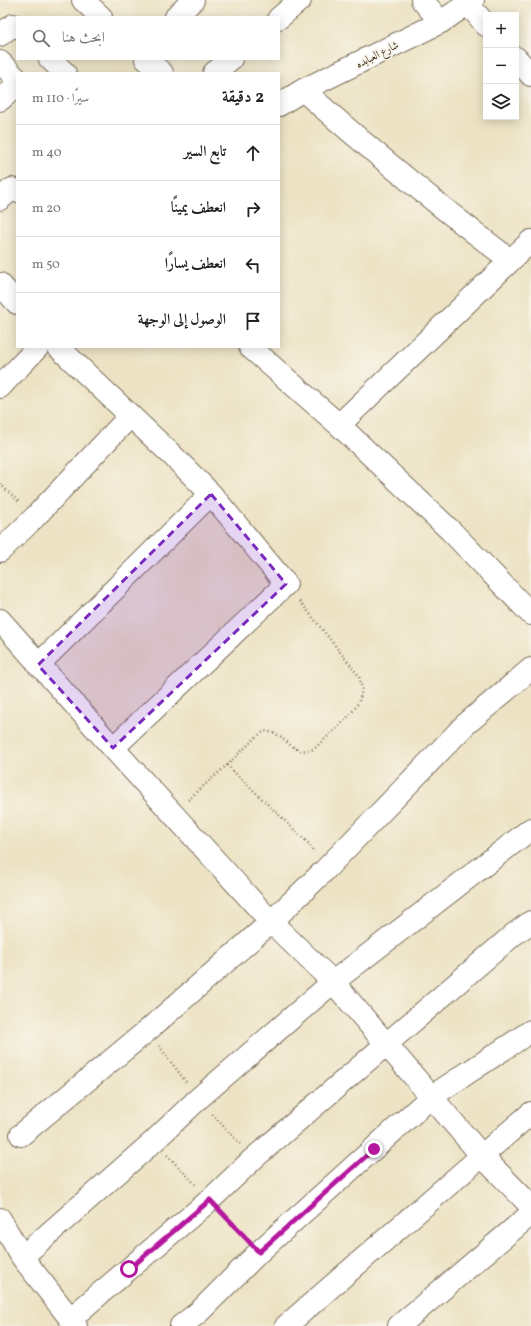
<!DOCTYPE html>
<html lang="ar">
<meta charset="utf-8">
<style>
:root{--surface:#fff;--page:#f6f6f6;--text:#222;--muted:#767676;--line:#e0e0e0}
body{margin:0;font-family:Vollkorn,Amiri,serif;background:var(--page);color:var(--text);direction:rtl}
.controls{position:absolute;right:12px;top:12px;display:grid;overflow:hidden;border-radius:0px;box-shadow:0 2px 10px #0003}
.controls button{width:36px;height:36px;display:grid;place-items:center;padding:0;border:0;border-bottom:1px solid var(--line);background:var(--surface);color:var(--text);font:20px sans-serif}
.stop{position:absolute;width:12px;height:12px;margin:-9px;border:3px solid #b5179e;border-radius:50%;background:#fff}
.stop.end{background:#b5179e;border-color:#fff;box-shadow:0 1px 4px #0008}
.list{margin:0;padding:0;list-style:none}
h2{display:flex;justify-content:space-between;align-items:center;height:52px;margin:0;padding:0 16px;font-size:17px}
h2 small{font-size:13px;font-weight:400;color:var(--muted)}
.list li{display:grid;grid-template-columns:26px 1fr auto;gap:12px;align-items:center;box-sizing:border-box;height:56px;padding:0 16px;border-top:1px solid var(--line)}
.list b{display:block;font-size:15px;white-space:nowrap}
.list em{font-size:13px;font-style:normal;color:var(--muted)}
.icon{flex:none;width:22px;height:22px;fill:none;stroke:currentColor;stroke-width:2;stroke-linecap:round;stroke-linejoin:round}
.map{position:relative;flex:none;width:531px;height:1326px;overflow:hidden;direction:ltr}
.search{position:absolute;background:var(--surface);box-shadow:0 2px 10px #0003;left:16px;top:16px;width:264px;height:44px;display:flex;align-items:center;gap:10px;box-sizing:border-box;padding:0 14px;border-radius:0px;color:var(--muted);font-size:15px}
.panel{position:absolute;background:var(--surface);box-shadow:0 2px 10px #0003;left:16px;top:72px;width:264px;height:276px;border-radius:0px;direction:rtl}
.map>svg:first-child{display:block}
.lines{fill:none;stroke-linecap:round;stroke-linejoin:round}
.minor-casing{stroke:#796b58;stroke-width:24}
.path{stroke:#796b58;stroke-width:2.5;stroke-dasharray:1 3;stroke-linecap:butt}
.minor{stroke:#fff;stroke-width:22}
.route{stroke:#b5179e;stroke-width:5}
.marked{fill:#7b2cbf;fill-opacity:0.2;stroke:#7b2cbf;stroke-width:3;stroke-dasharray:8 5;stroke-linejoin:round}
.labels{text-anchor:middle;stroke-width:3.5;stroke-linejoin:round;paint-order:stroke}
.street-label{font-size:11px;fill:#3b2a1e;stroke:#f7f3e8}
</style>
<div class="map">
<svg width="531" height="1326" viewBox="0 0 531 1326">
<rect width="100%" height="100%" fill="#f7f3e8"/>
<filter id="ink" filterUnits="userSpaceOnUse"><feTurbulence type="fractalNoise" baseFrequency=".025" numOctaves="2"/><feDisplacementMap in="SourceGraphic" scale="8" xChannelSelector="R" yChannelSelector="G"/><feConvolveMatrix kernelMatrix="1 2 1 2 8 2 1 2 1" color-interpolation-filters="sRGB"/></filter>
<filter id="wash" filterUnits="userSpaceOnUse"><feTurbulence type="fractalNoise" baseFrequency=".012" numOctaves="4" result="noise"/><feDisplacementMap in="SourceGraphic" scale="16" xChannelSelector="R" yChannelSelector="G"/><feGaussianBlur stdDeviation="0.9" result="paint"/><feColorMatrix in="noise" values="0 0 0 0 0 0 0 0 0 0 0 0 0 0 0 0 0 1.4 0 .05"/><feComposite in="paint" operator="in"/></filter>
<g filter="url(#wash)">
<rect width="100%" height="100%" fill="#ede3c4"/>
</g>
<g filter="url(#ink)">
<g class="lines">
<g class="minor-casing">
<path id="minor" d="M83,0L101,17
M422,0L441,22
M468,4L486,25
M176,17L193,0
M279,18L300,0
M0,35L13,25L17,27
M516,58L531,75
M50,59L65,73
M146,59L162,73
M0,62L17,79
M214,73L231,59
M303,90C370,150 439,206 510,260
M0,100L17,85
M279,105L303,90L441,22L473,0
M0,199L12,189L17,191
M0,284L17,303
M58,347L172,455L211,494L286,584L113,748
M250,347L339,425L451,531L531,614
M0,387L38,347
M339,425L531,241
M0,551L35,517L130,416
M0,620L113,748L271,922L333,982L482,1156L531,1206
M38,665L211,494
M21,1135L148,1030L271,922L324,871L465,725L531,669
M0,1219L22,1257L76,1326
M22,1257L154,1141L198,1099L333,982L531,829
M70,1319L210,1200L253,1159L513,935L531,922
M181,1326L199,1312L259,1252L431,1097L531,1031
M286,1326L531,1113
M399,1326L531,1214"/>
</g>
<path class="path" d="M0,484L20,503
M227,765L309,844L314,853
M188,800L227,765L257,736L265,731C268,732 272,732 274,733C290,741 293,755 314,749C326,737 356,714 360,698C363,690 361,684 359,676L299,600
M159,1046L186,1082
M212,1114L240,1144
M167,1155L196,1185
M224,1214L245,1237"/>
<use href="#minor" class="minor"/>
</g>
</g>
<g class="lines" filter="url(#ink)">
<path class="route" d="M129,1269L210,1200L259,1252L374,1149"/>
</g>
<path class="marked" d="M211,494L286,584L113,748L38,665Z"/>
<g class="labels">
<g class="street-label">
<text transform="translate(377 54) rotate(-27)" y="4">شارع العبابده</text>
</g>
</g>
</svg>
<div class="controls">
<button>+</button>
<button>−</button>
<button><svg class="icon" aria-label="layers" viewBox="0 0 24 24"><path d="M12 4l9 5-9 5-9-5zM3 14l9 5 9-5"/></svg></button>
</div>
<div class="stop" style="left:129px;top:1269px"></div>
<div class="stop end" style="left:374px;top:1149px"></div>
<div class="search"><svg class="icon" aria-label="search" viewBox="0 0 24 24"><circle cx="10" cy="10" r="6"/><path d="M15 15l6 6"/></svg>ابحث هنا</div>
<section class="panel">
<h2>2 دقيقة<small>سيرًا · 110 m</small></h2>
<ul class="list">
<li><svg class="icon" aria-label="ahead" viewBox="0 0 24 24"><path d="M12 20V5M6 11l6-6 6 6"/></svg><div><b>تابع السير</b></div><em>40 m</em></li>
<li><svg class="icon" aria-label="right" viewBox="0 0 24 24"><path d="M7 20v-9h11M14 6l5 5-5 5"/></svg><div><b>انعطف يمينًا</b></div><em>20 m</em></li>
<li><svg class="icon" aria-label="left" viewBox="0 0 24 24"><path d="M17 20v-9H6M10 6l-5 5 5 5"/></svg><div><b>انعطف يسارًا</b></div><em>50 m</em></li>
<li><svg class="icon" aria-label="arrive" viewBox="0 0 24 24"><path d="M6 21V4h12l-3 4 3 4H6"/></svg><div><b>الوصول إلى الوجهة</b></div></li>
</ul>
</section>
</div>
